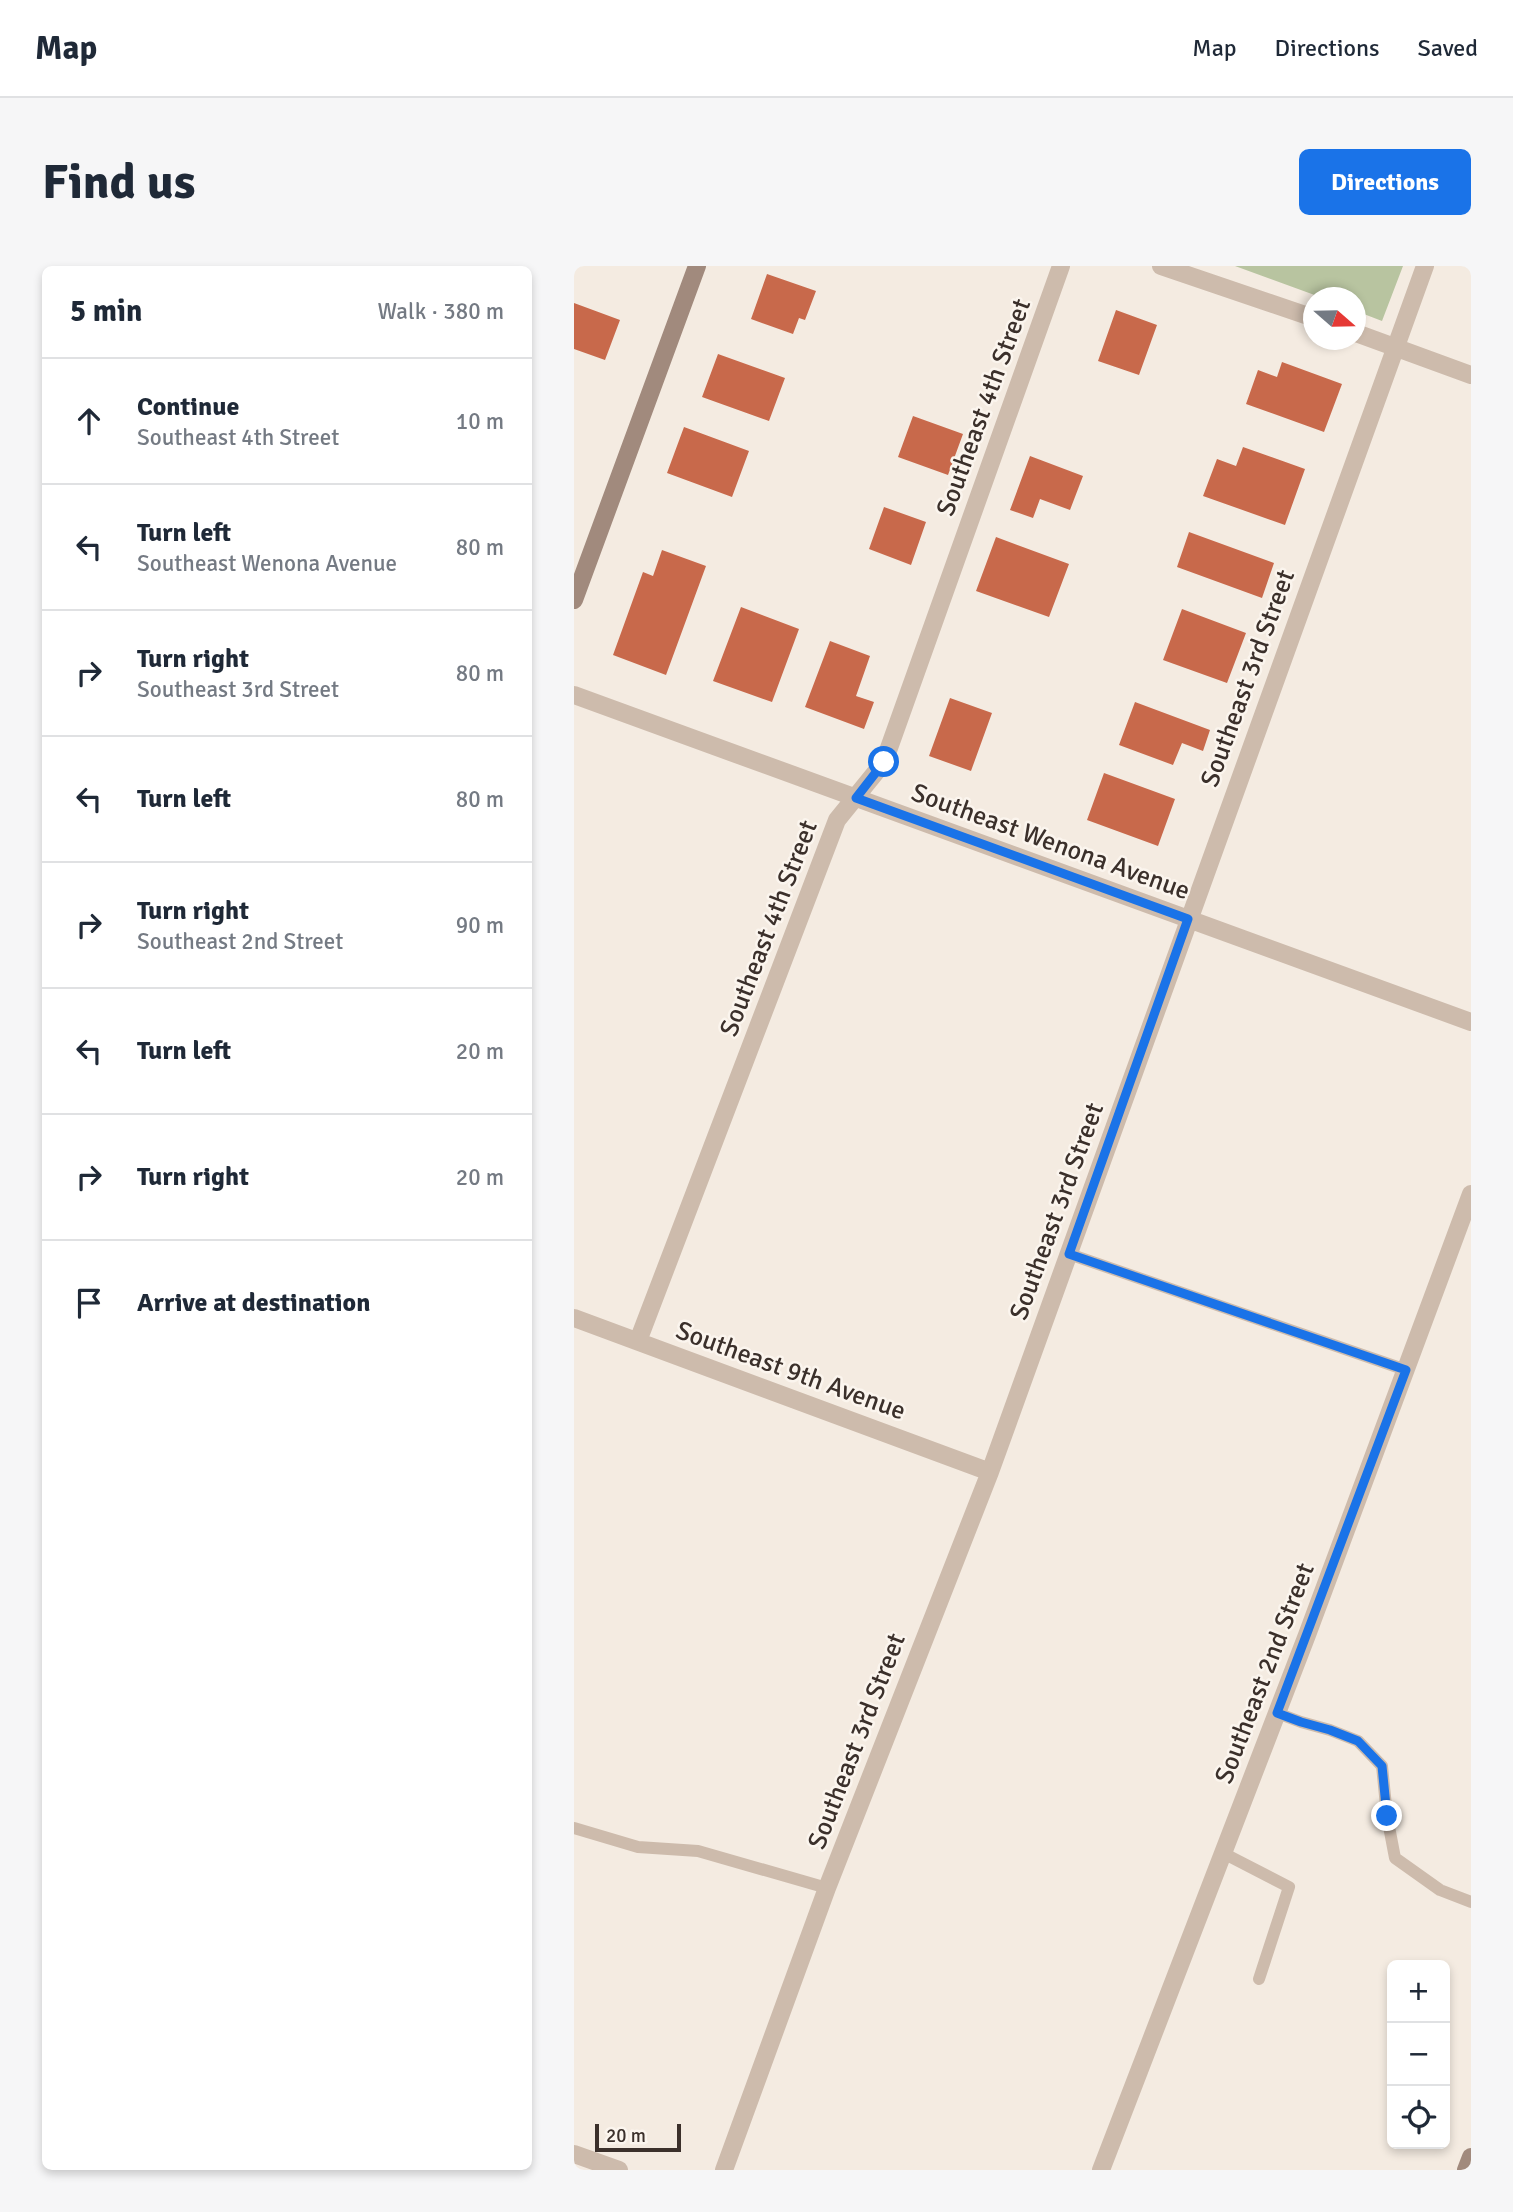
<!DOCTYPE html>
<meta charset="utf-8">
<style>
:root{--surface:#fff;--page:#f6f6f7;--text:#1f2937;--muted:#747a83;--line:#e0e1e3;--accent:#1a73e8}
body{margin:0;font-family:Signika,sans-serif;background:var(--page);color:var(--text)}
.controls{position:absolute;right:21px;bottom:21px;display:grid;overflow:hidden;border-radius:10px;box-shadow:0 4px 10px #0003}
.controls button{width:63px;height:63px;display:grid;place-items:center;padding:0;border:0;border-bottom:2px solid var(--line);background:var(--surface);color:var(--text);font:35px sans-serif}
.compass{position:absolute;left:729px;top:21px;width:63px;height:63px;border-radius:50%;background:var(--surface);box-shadow:0 4px 10px #0003;rotate:110deg}
.scale{position:absolute;left:21px;bottom:18px;width:86px;box-sizing:border-box;padding-left:7px;border:4px solid #3b302b;border-top:0;font-size:19px;line-height:24px;white-space:nowrap;color:#3b302b;-webkit-text-stroke:5px #fbf5ee;paint-order:stroke}
.stop{position:absolute;width:21px;height:21px;margin:-16px;border:5px solid #1a73e8;border-radius:50%;background:#fff}
.stop.end{background:#1a73e8;border-color:#fff;box-shadow:0 2px 7px #0008}
.list{margin:0;padding:0;list-style:none}
h2{display:flex;justify-content:space-between;align-items:center;height:91px;margin:0;padding:0 28px;font-size:30px}
h2 small{font-size:23px;font-weight:400;color:var(--muted)}
.list li{display:grid;grid-template-columns:46px 1fr auto;gap:21px;align-items:center;box-sizing:border-box;height:126px;padding:0 28px;border-top:2px solid var(--line)}
.list b{display:block;font-size:26px;white-space:nowrap}
.list p{margin:0;font-size:23px;white-space:nowrap;color:var(--muted)}
.list em{font-size:23px;font-style:normal;color:var(--muted)}
.icon{flex:none;width:38px;height:38px;fill:none;stroke:currentColor;stroke-width:2;stroke-linecap:round;stroke-linejoin:round}
.map{position:relative;flex:none;width:897px;height:1904px;overflow:hidden;border-radius:10px}
header{display:flex;align-items:center;gap:42px;box-sizing:border-box;height:98px;padding:0 35px;background:var(--surface);border-bottom:2px solid var(--line)}
header strong{font-size:33px}
nav{display:flex;gap:38px;margin-inline-start:auto;font-size:24px}
.intro{display:flex;align-items:center;justify-content:space-between;box-sizing:border-box;height:168px;padding:0 42px}
h1{margin:0;font-size:49px}
.button{padding:18px 32px;border-radius:10px;background:var(--accent);color:#fff;font-size:24px;font-weight:700}
main{display:flex;gap:42px;padding:0 42px}
aside{flex:1;background:var(--surface);border-radius:10px;box-shadow:0 4px 10px #0003}
.map>svg:first-child{display:block}
.green{fill:#b8c4a0}
.building{fill:#c8694b}
.lines{fill:none;stroke-linecap:round;stroke-linejoin:round}
.lane{stroke:#cdbbac;stroke-width:12}
.street{stroke:#cdbbac;stroke-width:18}
.secondary{stroke:#a18a7d;stroke-width:18}
.route{stroke:#1a73e8;stroke-width:9}
.labels{text-anchor:middle;stroke-width:5;stroke-linejoin:round;paint-order:stroke}
.street-label{font-size:26px;fill:#3b302b;stroke:#fbf5ee}
</style>
<header>
<strong>Map</strong>
<nav><a>Map</a><a>Directions</a><a>Saved</a></nav>
</header>
<div class="intro"><h1>Find us</h1><a class="button">Directions</a></div>
<main>
<aside>
<h2>5 min<small>Walk · 380 m</small></h2>
<ul class="list">
<li><svg class="icon" aria-label="ahead" viewBox="0 0 24 24"><path d="M12 20V5M6 11l6-6 6 6"/></svg><div><b>Continue</b><p>Southeast 4th Street</p></div><em>10 m</em></li>
<li><svg class="icon" aria-label="left" viewBox="0 0 24 24"><path d="M17 20v-9H6M10 6l-5 5 5 5"/></svg><div><b>Turn left</b><p>Southeast Wenona Avenue</p></div><em>80 m</em></li>
<li><svg class="icon" aria-label="right" viewBox="0 0 24 24"><path d="M7 20v-9h11M14 6l5 5-5 5"/></svg><div><b>Turn right</b><p>Southeast 3rd Street</p></div><em>80 m</em></li>
<li><svg class="icon" aria-label="left" viewBox="0 0 24 24"><path d="M17 20v-9H6M10 6l-5 5 5 5"/></svg><div><b>Turn left</b></div><em>80 m</em></li>
<li><svg class="icon" aria-label="right" viewBox="0 0 24 24"><path d="M7 20v-9h11M14 6l5 5-5 5"/></svg><div><b>Turn right</b><p>Southeast 2nd Street</p></div><em>90 m</em></li>
<li><svg class="icon" aria-label="left" viewBox="0 0 24 24"><path d="M17 20v-9H6M10 6l-5 5 5 5"/></svg><div><b>Turn left</b></div><em>20 m</em></li>
<li><svg class="icon" aria-label="right" viewBox="0 0 24 24"><path d="M7 20v-9h11M14 6l5 5-5 5"/></svg><div><b>Turn right</b></div><em>20 m</em></li>
<li><svg class="icon" aria-label="arrive" viewBox="0 0 24 24"><path d="M6 21V4h12l-3 4 3 4H6"/></svg><div><b>Arrive at destination</b></div></li>
</ul>
</aside>
<div class="map">
<svg width="897" height="1904" viewBox="0 0 897 1904">
<rect width="100%" height="100%" fill="#f4ebe1"/>
<path class="green" d="M661,0H829L808,55L782,45V32L746,31Z"/>
<path class="building" d="M193,8L242,25L231,54L225,52L219,68L177,53Z
M0,37L46,54L31,94L0,83Z
M542,44L583,59L565,109L524,95Z
M144,88L211,112L195,155L128,131Z
M708,96L768,118L750,166L672,138L684,104L703,111Z
M339,150L389,168L374,209L324,191Z
M110,161L175,185L158,231L93,207Z
M669,181L731,203L711,259L629,230L643,193L662,200Z
M456,190L509,210L496,244L466,233L459,252L436,244Z
M310,241L352,256L337,299L295,283Z
M615,266L700,297L688,332L603,301Z
M422,271L495,298L475,351L402,325Z
M88,284L132,300L92,409L39,389L69,306L79,310Z
M167,341L225,363L198,436L139,415Z
M608,343L672,367L653,417L589,394Z
M256,375L296,390L282,430L300,436L290,463L231,441Z
M376,432L418,447L397,505L355,490Z
M561,436L636,464L629,485L608,477L599,499L545,479Z
M530,507L601,533L584,580L513,554Z"/>
<g class="lines">
<path class="lane" d="M495,988L832,1104
M703,1447L727,1456L756,1464L784,1475L808,1500L813,1550L821,1592L866,1624L897,1636
M0,1562L64,1581L124,1585L253,1622
M649,1587L715,1621L685,1713"/>
<path class="street" d="M587,0L740,52
M782,67L897,109
M0,429L897,756
M0,1052L416,1206
M64,1075L263,554L310,496L487,0
M0,1888L45,1904
M150,1904L253,1622L416,1206L851,0
M527,1904L733,1369L897,928"/>
<path class="secondary" d="M0,334L123,0
M892,1904L897,1891"/>
</g>
<g class="lines">
<path class="route" d="M310,496L282,532L614,653L495,988L832,1104L703,1447L727,1456L756,1464L784,1475L808,1500L813,1550"/>
</g>
<g class="labels">
<g class="street-label">
<text transform="translate(409 141) rotate(-70)" y="9">Southeast 4th Street</text>
<text transform="translate(673 412) rotate(-70)" y="9">Southeast 3rd Street</text>
<text transform="translate(477 575) rotate(20)" y="9">Southeast Wenona Avenue</text>
<text transform="translate(194 662) rotate(-69)" y="9">Southeast 4th Street</text>
<text transform="translate(482 945) rotate(-70)" y="9">Southeast 3rd Street</text>
<text transform="translate(217 1104) rotate(20)" y="9">Southeast 9th Avenue</text>
<text transform="translate(690 1407) rotate(-69)" y="9">Southeast 2nd Street</text>
<text transform="translate(282 1475) rotate(-69)" y="9">Southeast 3rd Street</text>
</g>
</g>
</svg>
<div class="controls">
<button>+</button>
<button>−</button>
<button><svg class="icon" aria-label="locate" viewBox="0 0 24 24"><circle cx="12" cy="12" r="6"/><path d="M12 2v4M12 18v4M2 12h4M18 12h4"/></svg></button>
</div>
<svg class="compass" viewBox="-18 -18 36 36"><path d="M0-13l5 13h-10z" fill="#e53935"/><path d="M0 13l5-13h-10z" fill="#747a83"/></svg>
<div class="scale">20 m</div>
<div class="stop" style="left:310px;top:496px"></div>
<div class="stop end" style="left:813px;top:1550px"></div>
</div>
</main>
